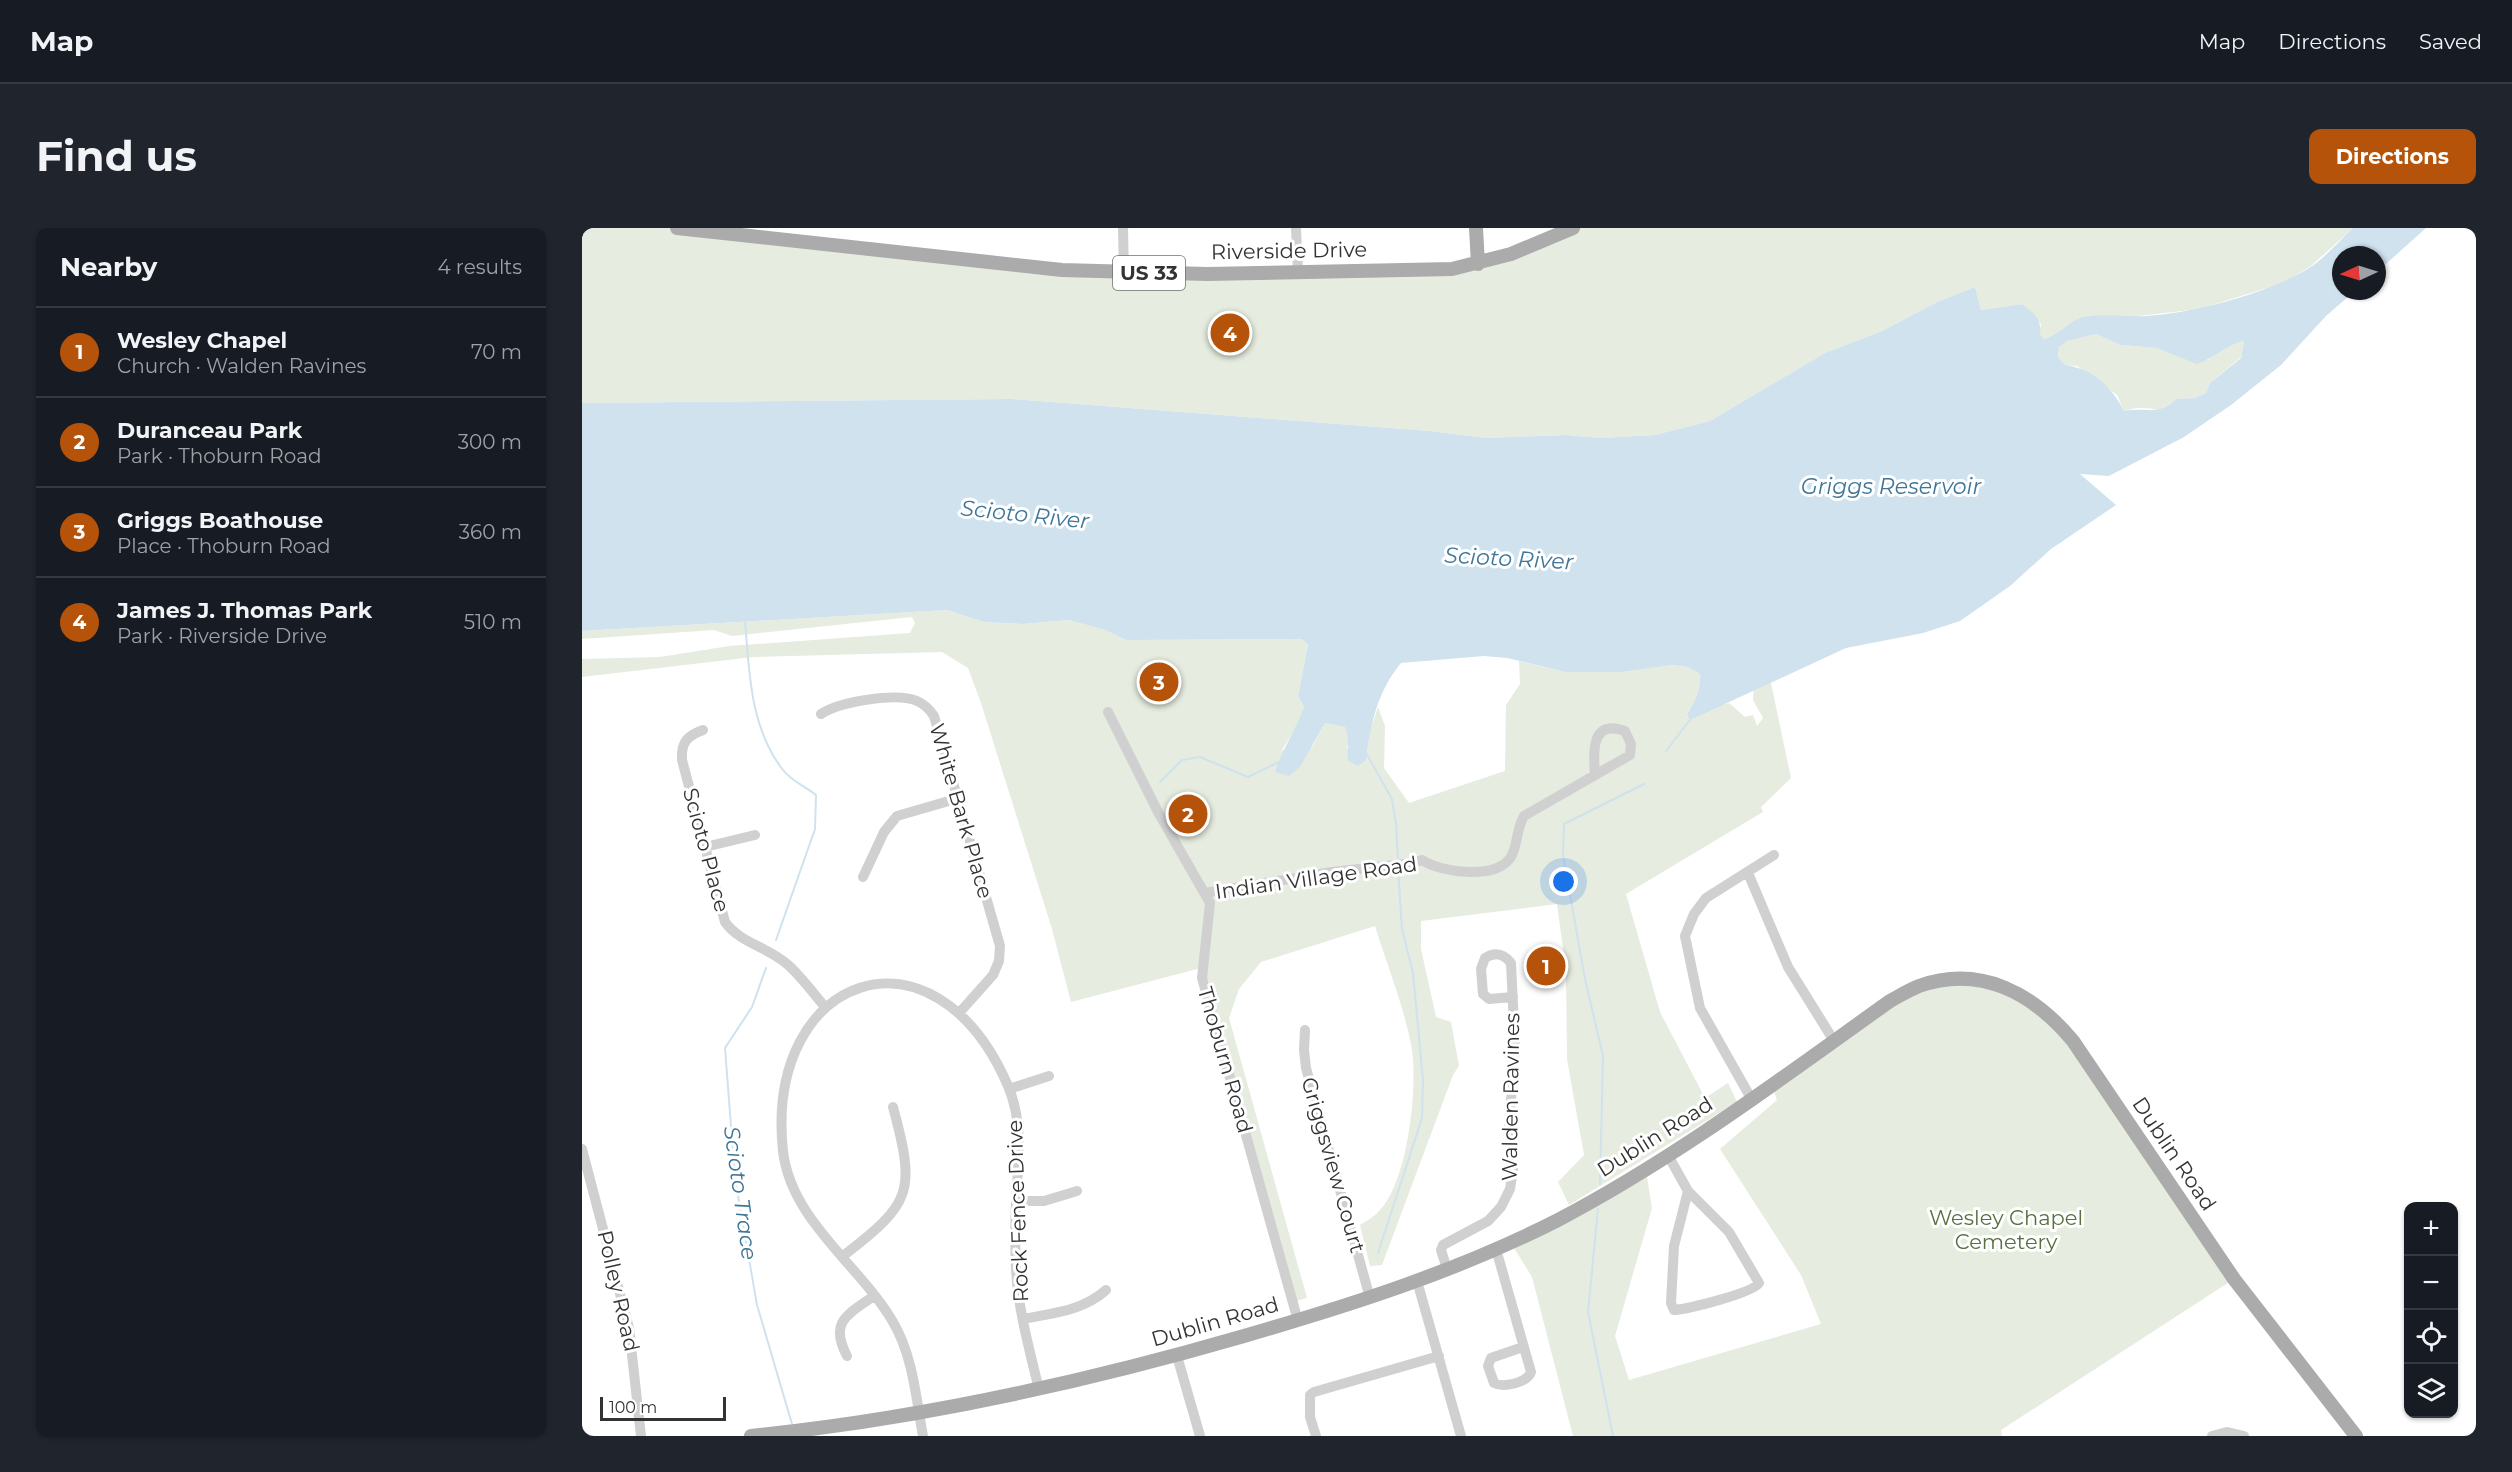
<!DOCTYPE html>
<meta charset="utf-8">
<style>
:root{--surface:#171b24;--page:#20242c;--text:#f1f3f6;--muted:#9ea1a6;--line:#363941;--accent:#b45309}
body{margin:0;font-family:Montserrat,sans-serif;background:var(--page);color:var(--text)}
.controls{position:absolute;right:18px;bottom:18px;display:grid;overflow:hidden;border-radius:12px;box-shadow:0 2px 4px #0004}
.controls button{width:54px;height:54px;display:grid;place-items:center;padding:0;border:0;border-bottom:2px solid var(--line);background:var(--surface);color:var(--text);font:30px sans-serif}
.compass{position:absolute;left:1750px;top:18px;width:54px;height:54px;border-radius:50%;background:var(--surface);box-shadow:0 2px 4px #0004;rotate:266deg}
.scale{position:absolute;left:18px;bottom:15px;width:126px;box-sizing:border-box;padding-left:6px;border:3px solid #333;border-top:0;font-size:16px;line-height:21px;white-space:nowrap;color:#333;-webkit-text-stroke:4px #fff;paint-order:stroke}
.you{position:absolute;left:982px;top:654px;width:21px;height:21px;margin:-15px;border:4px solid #fff;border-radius:50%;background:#1a73e8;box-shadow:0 0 0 9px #1a73e833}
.badge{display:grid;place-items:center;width:39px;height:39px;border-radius:50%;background:var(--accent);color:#fff;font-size:20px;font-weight:700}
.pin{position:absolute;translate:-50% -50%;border:3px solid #fff;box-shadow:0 2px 6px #0006}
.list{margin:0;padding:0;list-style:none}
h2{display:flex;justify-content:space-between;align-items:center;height:78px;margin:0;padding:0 24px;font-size:26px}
h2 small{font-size:20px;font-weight:400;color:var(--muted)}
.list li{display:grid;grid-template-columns:39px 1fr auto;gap:18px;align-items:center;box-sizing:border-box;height:90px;padding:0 24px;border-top:2px solid var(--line)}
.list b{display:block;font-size:22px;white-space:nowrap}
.list p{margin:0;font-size:20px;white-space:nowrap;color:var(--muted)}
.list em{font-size:20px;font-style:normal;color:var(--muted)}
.icon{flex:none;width:33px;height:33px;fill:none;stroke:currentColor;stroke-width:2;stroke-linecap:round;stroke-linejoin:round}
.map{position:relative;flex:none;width:1894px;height:1208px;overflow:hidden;border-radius:12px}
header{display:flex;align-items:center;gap:36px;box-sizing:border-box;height:84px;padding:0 30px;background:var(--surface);border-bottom:2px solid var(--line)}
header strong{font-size:28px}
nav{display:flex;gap:33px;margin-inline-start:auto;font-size:21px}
.intro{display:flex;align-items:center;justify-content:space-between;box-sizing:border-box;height:144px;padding:0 36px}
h1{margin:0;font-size:42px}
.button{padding:15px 27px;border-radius:12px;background:var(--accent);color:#fff;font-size:21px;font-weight:700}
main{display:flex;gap:36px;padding:0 36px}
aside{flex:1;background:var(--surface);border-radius:12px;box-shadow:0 2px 4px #0004}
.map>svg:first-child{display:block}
.green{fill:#e6ecdf}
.water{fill:#cfe2ee;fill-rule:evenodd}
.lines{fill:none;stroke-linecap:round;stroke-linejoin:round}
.stream{stroke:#cfe2ee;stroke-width:2}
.minor{stroke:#d0d0d0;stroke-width:10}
.major{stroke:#ababab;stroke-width:14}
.labels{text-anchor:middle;stroke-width:6;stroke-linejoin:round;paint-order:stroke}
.shield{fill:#fff;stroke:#707070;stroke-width:1.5}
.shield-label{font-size:20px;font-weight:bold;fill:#333}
.street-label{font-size:21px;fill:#333;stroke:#fff}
.park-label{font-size:21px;fill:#56703f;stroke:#fff}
.water-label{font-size:22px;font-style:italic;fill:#3f7597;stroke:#fff}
</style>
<header>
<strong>Map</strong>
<nav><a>Map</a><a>Directions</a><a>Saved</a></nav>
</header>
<div class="intro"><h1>Find us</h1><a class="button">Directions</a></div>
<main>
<aside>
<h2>Nearby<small>4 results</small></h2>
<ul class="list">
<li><span class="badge">1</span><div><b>Wesley Chapel</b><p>Church · Walden Ravines</p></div><em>70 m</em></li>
<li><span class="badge">2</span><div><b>Duranceau Park</b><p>Park · Thoburn Road</p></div><em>300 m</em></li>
<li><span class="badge">3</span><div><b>Griggs Boathouse</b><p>Place · Thoburn Road</p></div><em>360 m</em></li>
<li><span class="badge">4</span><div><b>James J. Thomas Park</b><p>Park · Riverside Drive</p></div><em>510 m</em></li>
</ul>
</aside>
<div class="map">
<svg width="1894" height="1208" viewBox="0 0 1894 1208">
<rect width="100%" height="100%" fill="#fff"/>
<path class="green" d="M0,0H95L480,42L860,41L991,0H1771L1729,38L1708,51L1685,60L1617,81L1488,96L1471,109L1462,111L1457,107L1459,96L1440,76L1399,82L1393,59L1355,74L1300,103L1243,125L1128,193L1073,207L1018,210L985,207L905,210L848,203L430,171L0,175Z
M1514,106L1538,117L1575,120L1626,132L1643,119L1662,113L1659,129L1628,155L1624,165L1613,170L1594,171C1581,187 1574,179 1557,180C1552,180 1546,182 1542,183L1535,167L1495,138L1483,137L1476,129L1477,119L1484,113Z
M365,382L402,394L441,396L487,392L523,402L544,412L719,411L726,415L716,468L722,479L717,494L700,522L730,519L743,495L763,499L768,509L765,520L784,532L788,503L796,479L803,498L802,540L827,575L923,543L924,477L938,456L937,433L983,444H1041L1089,437L1105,439L1118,446C1119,462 1113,472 1105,485L1147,475L1163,489L1171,487L1175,498L1181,490L1171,472L1172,453L1186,441L1209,550L1179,579L1181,584L1044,666L1078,784L1123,870L1146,855L1155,874L987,977L976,954L1002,927L985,831L984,743L975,676L839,693V721L854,789L869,794L877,838L871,847L800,1037L788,1038L778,997C784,993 792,989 797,983C826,955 837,855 829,816C821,776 805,737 793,698L679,734L657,761L647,790L725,1070L714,1073L619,740L489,774L470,701L399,475L386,440L360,424L171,429L0,449V431L78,429L147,418L328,405L333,395L330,389L150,408L132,402L0,411V403Z
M1383,751L1460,781L1652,1051L1419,1202L1420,1208H991L950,1049L932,1020L994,990L1065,949L1070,980L1033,1108L1047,1152L1239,1096L1219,1047L1138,921L1195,872L1190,857L1308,773Z"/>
<path class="water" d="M1771,0H1844L1795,44V27H1759V63H1773L1744,88L1699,137L1649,177L1602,209L1527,248L1498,246L1534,277L1469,321L1428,358L1378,393L1341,405L1264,420L1108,492L1105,486C1113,472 1119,462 1118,446L1105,439L1090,437L1041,444H983L925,430L902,428L819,435C795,464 789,495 784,532L776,538L766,533C765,521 768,511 763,499L743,495L718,539L707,548L693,544C700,521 714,502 722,479L716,468L726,416L719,411L544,412L523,402L487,392L441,396L402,394L365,382L0,403V175L430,171L848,203L905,210L985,207L1018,210L1073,207L1128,193L1243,125L1300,103L1355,74L1393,59L1399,82L1440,76C1452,86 1460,90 1458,107L1462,111C1477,108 1486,93 1501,89C1519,85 1546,89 1565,88C1612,85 1687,65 1727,40C1743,30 1757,13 1771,0ZM1514,106L1538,117L1575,120L1615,136C1633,130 1643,117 1662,113L1659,130L1628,155L1624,165L1613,170L1594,171C1580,188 1562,179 1542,183C1531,160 1510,140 1483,137L1476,129L1477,119L1485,113Z"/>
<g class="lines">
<path class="stream" d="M163,392C167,443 168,500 201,542C208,552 224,559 234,567L233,601L194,712
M1084,523L1108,492
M784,525L810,571L814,596L816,632
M578,554L600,532L618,529L666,549L697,534
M184,740L170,779L143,820L153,950L175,1077L210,1196
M1018,956L1021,828L1003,751L981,627L982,596L1062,556
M1016,981L1006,1084L1031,1208
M796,1025L840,890L841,852L831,745L820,701L816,641"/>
<path class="minor" d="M541,0L542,45
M714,0L716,44
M526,484L576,584L628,675L620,750L716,1093
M239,486C257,474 314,464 335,473C342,476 348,482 352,488L418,718L417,733L411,747L378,784
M121,502C105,508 99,514 100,532L143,694C158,715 186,719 205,736C219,748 231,765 243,779
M123,619L173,607
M1166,645L1206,739L1252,813
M281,649L302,604L315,588L377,570
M623,665L750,644L831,635L840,632C860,645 914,652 929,629C936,617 934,601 942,588L1048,527L1049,516L1043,503C1009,491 1011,524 1013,547
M723,802L722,822L724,840L788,1070
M427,861L467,848
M1170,872L1118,780L1103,708L1112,686L1124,670L1192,627
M0,921L47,1100L59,1208
M1087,929L1106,963L1147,1004L1177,1055C1171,1065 1106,1081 1092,1082L1089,1075L1092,1018L1106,963
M434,973H462L495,963
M914,1021L949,1144C945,1155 921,1160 912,1155L906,1138L909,1130L941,1119
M261,1028C330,975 334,964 311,879
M865,1041L859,1022L861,1017L906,993L919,979L928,961L931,942L927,898L933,820L929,735C921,725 913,724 903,730L899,741L901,766L907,771L931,769
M835,1053L879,1208
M441,1091C470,1085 501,1083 524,1062
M265,1128C247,1094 265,1087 292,1068
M595,1128L618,1208
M341,1208C334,1170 331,1128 311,1094C278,1037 209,993 201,923C182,746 352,686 426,858C442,895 436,935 434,974C433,997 433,1019 434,1041C436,1082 448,1123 457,1162
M734,1208L728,1189V1167L732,1164L857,1128
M1630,1208L1645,1204L1662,1208"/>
<path class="major" d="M95,0L480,42L625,46L870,41L929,26L991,0
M894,0L896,36
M169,1208C337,1191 500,1155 662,1108C769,1077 876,1043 976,992C1094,930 1200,850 1308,773C1317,768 1327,762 1337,758C1399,736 1452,766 1491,813L1652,1051L1774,1208"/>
</g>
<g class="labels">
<rect class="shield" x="531" y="28" width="72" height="34" rx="4.5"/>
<g class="shield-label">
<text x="567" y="52">US 33</text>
</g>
<g class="street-label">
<text transform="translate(707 23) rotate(-1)" y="7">Riverside Drive</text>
<text transform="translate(379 583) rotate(74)" y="7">White Bark Place</text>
<text transform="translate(124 622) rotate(75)" y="7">Scioto Place</text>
<text transform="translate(734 650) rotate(-8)" y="7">Indian Village Road</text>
<text transform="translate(643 832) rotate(74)" y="7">Thoburn Road</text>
<text transform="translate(929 869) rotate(-89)" y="7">Walden Ravines</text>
<text transform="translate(1073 909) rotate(-32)" y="7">Dublin Road</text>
<text transform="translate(1592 926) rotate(56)" y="7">Dublin Road</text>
<text transform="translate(751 937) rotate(74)" y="7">Griggsview Court</text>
<text transform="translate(436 983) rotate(-92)" y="7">Rock Fence Drive</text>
<text transform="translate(36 1063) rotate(77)" y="7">Polley Road</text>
<text transform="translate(633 1094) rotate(-16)" y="7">Dublin Road</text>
</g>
<g class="park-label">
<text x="1424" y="997">Wesley Chapel<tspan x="1424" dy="24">Cemetery</tspan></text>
</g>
<g class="water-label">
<text x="1309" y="266">Griggs Reservoir</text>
<text transform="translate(443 286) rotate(6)" y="8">Scioto River</text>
<text transform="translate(927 330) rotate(3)" y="8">Scioto River</text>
<text transform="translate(159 965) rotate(82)" y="8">Scioto Trace</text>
</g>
</g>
</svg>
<div class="controls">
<button>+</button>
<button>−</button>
<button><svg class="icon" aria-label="locate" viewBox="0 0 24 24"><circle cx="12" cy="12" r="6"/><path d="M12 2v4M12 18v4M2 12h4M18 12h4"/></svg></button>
<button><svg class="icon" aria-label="layers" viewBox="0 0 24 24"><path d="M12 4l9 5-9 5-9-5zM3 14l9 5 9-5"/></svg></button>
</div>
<svg class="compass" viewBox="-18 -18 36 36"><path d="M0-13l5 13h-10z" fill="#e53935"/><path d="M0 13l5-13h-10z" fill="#9ea1a6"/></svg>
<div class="scale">100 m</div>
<div class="you"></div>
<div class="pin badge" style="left:964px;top:738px">1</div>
<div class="pin badge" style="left:606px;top:586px">2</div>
<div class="pin badge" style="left:577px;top:454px">3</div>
<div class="pin badge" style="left:648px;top:105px">4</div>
</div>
</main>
